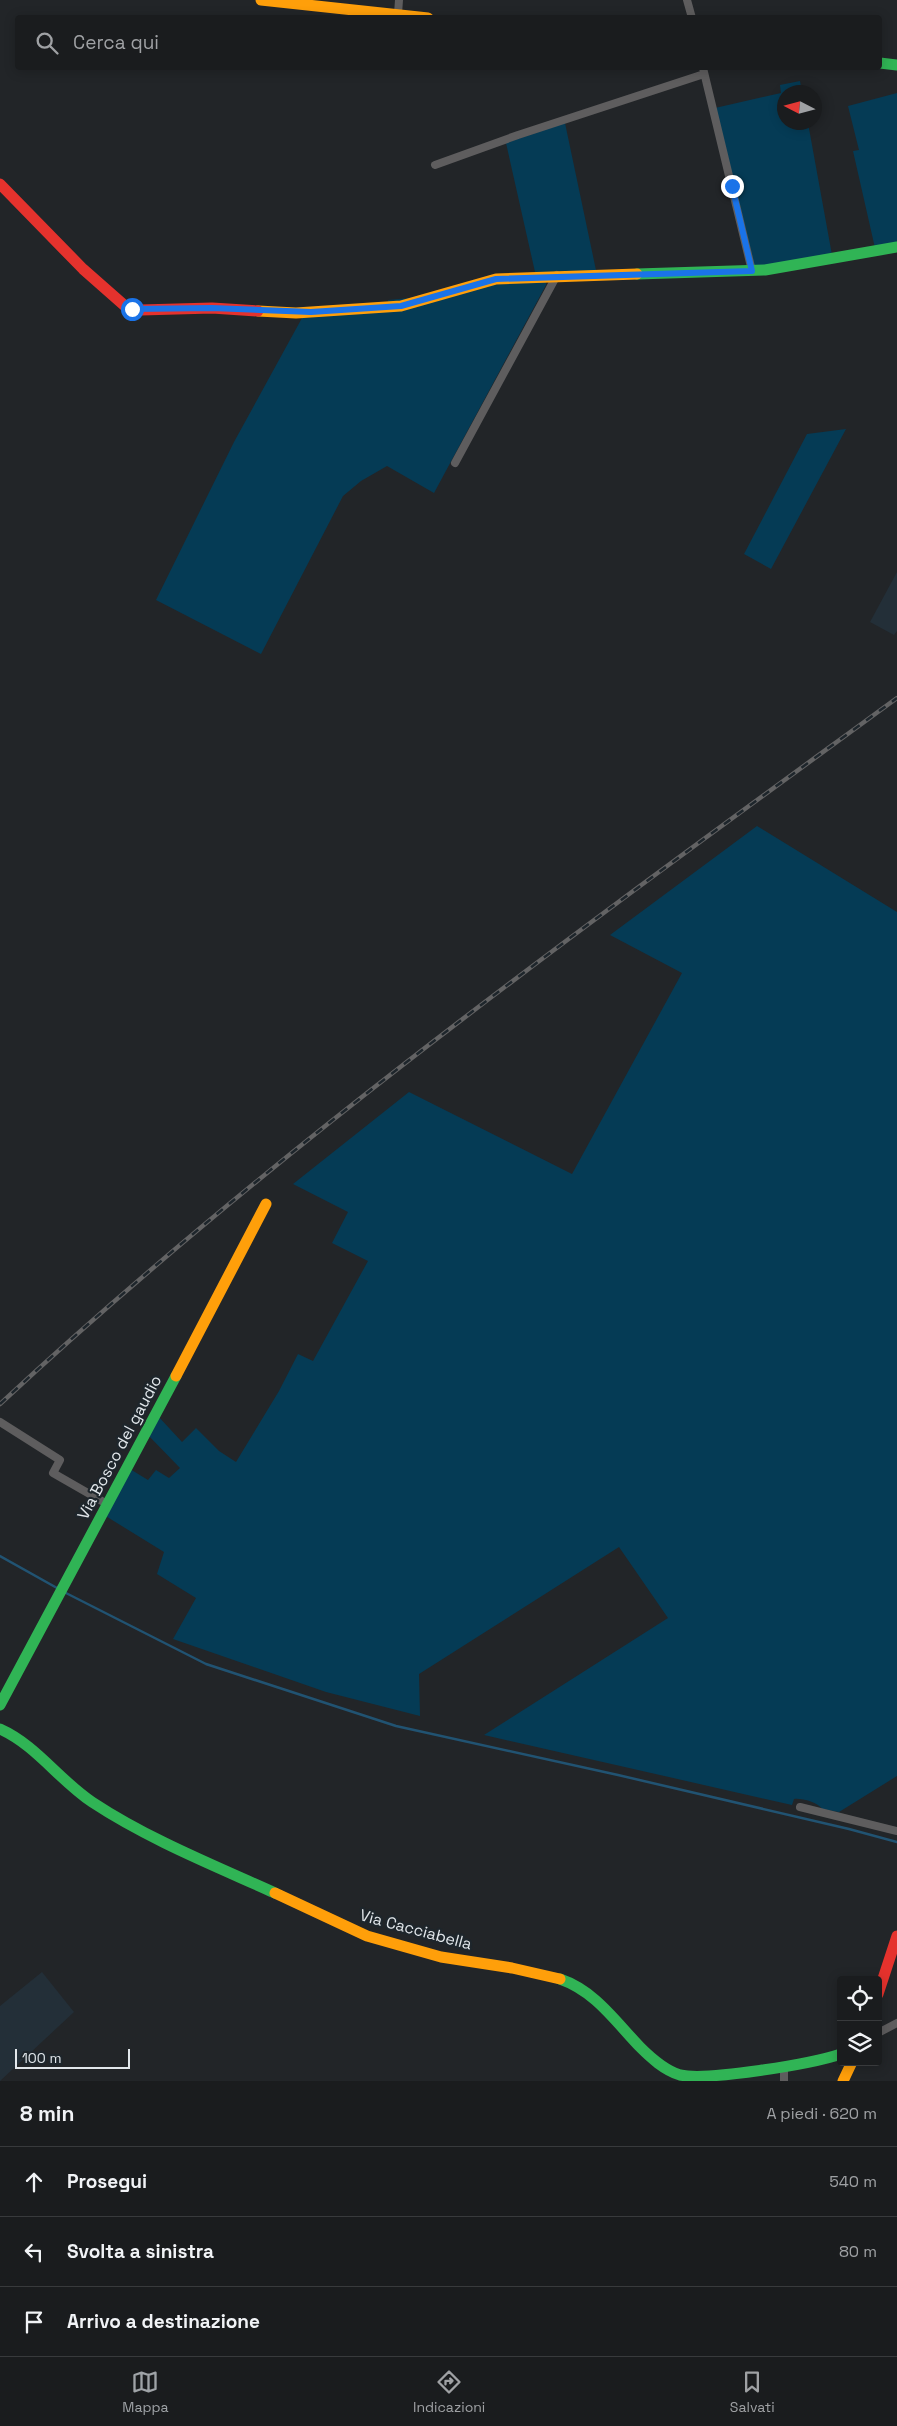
<!DOCTYPE html>
<html lang="it">
<meta charset="utf-8">
<style>
:root{--surface:#1a1c1e;--page:#27292b;--text:#f1f3f6;--muted:#9fa1a4;--line:#383a3c;--accent:#9fa3a7}
body{margin:0;font-family:"Space Grotesk",sans-serif;background:var(--page);color:var(--text)}
.controls{position:absolute;right:15px;bottom:15px;display:grid;overflow:hidden;border-radius:5px;box-shadow:0 2px 12px #0003}
.controls button{width:45px;height:45px;display:grid;place-items:center;padding:0;border:0;border-bottom:1px solid var(--line);background:var(--surface);color:var(--text);font:25px sans-serif}
.compass{position:absolute;left:777px;top:85px;width:45px;height:45px;border-radius:50%;background:var(--surface);box-shadow:0 2px 12px #0003;rotate:276deg}
.scale{position:absolute;left:15px;bottom:12px;width:115px;box-sizing:border-box;padding-left:5px;border:2px solid #e2e7eb;border-top:0;font-size:14px;line-height:18px;white-space:nowrap;color:#e2e7eb;-webkit-text-stroke:4px #1e262c;paint-order:stroke}
.stop{position:absolute;width:15px;height:15px;margin:-11px;border:4px solid #1a73e8;border-radius:50%;background:#fff}
.stop.end{background:#1a73e8;border-color:#fff;box-shadow:0 1px 5px #0008}
.list{margin:0;padding:0;list-style:none}
h2{display:flex;justify-content:space-between;align-items:center;height:65px;margin:0;padding:0 20px;font-size:21px}
h2 small{font-size:16px;font-weight:400;color:var(--muted)}
.list li{display:grid;grid-template-columns:32px 1fr auto;gap:15px;align-items:center;box-sizing:border-box;height:70px;padding:0 20px;border-top:1px solid var(--line)}
.list b{display:block;font-size:19px;white-space:nowrap}
.list em{font-size:16px;font-style:normal;color:var(--muted)}
.icon{flex:none;width:28px;height:28px;fill:none;stroke:currentColor;stroke-width:2;stroke-linecap:round;stroke-linejoin:round}
.map{position:relative;flex:none;width:897px;height:2081px;overflow:hidden}
.search{position:absolute;background:var(--surface);box-shadow:0 2px 12px #0003;left:15px;right:15px;top:15px;height:55px;display:flex;align-items:center;gap:12px;box-sizing:border-box;padding:0 18px;border-radius:5px;color:var(--muted);font-size:19px}
.sheet{height:275px;background:var(--surface)}
nav{display:flex;justify-content:space-around;align-items:center;box-sizing:border-box;height:70px;border-top:1px solid var(--line);background:var(--surface);font-size:14px;color:var(--muted)}
nav a{display:grid;justify-items:center;gap:2px}
nav .on{color:var(--accent)}
.map>svg:first-child{display:block}
.built{fill:#232f38}
.green{fill:#053b55}
.lines{fill:none;stroke-linecap:round;stroke-linejoin:round}
.stream{stroke:#215372;stroke-width:2.5}
.street{stroke:#5e5d5e;stroke-width:8}
.fast{stroke:#30b455;stroke-width:11}
.slow{stroke:#ff9f0a;stroke-width:11}
.jam{stroke:#e5322d;stroke-width:11}
.rail-casing{stroke:#636364;stroke-width:4.5}
.rail{stroke:#1e262c;stroke-width:2.5;stroke-dasharray:8;stroke-linecap:butt}
.route{stroke:#1a73e8;stroke-width:6}
.labels{text-anchor:middle;stroke-width:4.5;stroke-linejoin:round;paint-order:stroke}
.street-label{font-size:16px;fill:#e2e7eb;stroke:#1e262c}
</style>
<div class="map">
<svg width="897" height="2081" viewBox="0 0 897 2081">
<rect width="100%" height="100%" fill="#222528"/>
<path class="built" d="M897,572V631L894,635L870,622Z
M42,1972L74,2012L0,2081V2006Z"/>
<path class="green" d="M800,81L802,92H784V122L808,123L832,255L753,268L715,108L781,93L780,85Z
M897,93V244L875,248L853,151L859,150L848,106Z
M565,123L597,275H546V285L434,493L387,466L361,481L343,496L261,654L156,600L234,442L302,318L387,310L388,300L419,297L476,280L535,272L506,143Z
M846,429L771,569L744,554L807,434Z
M757,826L897,912V1776L839,1812L822,1809C818,1802 801,1798 794,1799L792,1805L484,1735L668,1618L619,1547L419,1674L420,1716L326,1692L173,1639L196,1598L157,1574L164,1552L104,1515L130,1469L148,1480L156,1470L169,1478L180,1468L147,1434L157,1415L182,1442L196,1428L219,1451L236,1462L279,1391L298,1354L313,1361L368,1261L332,1243L348,1212L293,1184L409,1092L572,1174L682,973L610,935Z"/>
<g class="lines">
<path class="stream" d="M0,1556L57,1588
M62,1591L206,1664L396,1726L618,1775L849,1829L897,1842"/>
<path class="street" d="M687,0L692,18
M398,14L399,0
M703,68L752,271
M435,165L518,135L704,74
M455,463L557,275
M0,1422L60,1460L53,1473L107,1504
M800,1807L897,1831
M878,2033L897,2023
M784,2067V2081"/>
<path class="fast" d="M880,63L897,65
M637,274L765,270L897,247
M0,1705L176,1376
M0,1729C36,1745 59,1780 92,1802C148,1839 213,1865 275,1893
M560,1979C595,1991 615,2021 640,2047C651,2058 664,2070 680,2075C708,2081 811,2064 841,2054"/>
<path class="slow" d="M261,0L428,18
M258,311L296,313L401,306L496,279L637,274
M176,1376L266,1204
M275,1893L367,1936L441,1957L512,1968L560,1979
M843,2081L852,2062"/>
<path class="jam" d="M0,184L83,269L125,306L141,310L212,308L258,311
M878,1994L897,1936"/>
<g class="rail-casing">
<path id="rail" d="M0,1404C280,1144 589,923 897,698"/>
</g>
<use href="#rail" class="rail"/>
</g>
<g class="lines">
<path class="route" d="M132,309L212,308L311,312L401,306L496,279L752,271L732,186"/>
</g>
<g class="labels">
<g class="street-label">
<text transform="translate(119 1447) rotate(-62)" y="6">Via Bosco del gaudio</text>
<text transform="translate(416 1929) rotate(15)" y="6">Via Cacciabella</text>
</g>
</g>
</svg>
<div class="controls">
<button><svg class="icon" aria-label="locate" viewBox="0 0 24 24"><circle cx="12" cy="12" r="6"/><path d="M12 2v4M12 18v4M2 12h4M18 12h4"/></svg></button>
<button><svg class="icon" aria-label="layers" viewBox="0 0 24 24"><path d="M12 4l9 5-9 5-9-5zM3 14l9 5 9-5"/></svg></button>
</div>
<svg class="compass" viewBox="-18 -18 36 36"><path d="M0-13l5 13h-10z" fill="#e53935"/><path d="M0 13l5-13h-10z" fill="#9fa1a4"/></svg>
<div class="scale">100 m</div>
<div class="stop" style="left:132px;top:309px"></div>
<div class="stop end" style="left:732px;top:186px"></div>
<div class="search"><svg class="icon" aria-label="search" viewBox="0 0 24 24"><circle cx="10" cy="10" r="6"/><path d="M15 15l6 6"/></svg>Cerca qui</div>
</div>
<section class="sheet">
<h2>8 min<small>A piedi · 620 m</small></h2>
<ul class="list">
<li><svg class="icon" aria-label="ahead" viewBox="0 0 24 24"><path d="M12 20V5M6 11l6-6 6 6"/></svg><div><b>Prosegui</b></div><em>540 m</em></li>
<li><svg class="icon" aria-label="left" viewBox="0 0 24 24"><path d="M17 20v-9H6M10 6l-5 5 5 5"/></svg><div><b>Svolta a sinistra</b></div><em>80 m</em></li>
<li><svg class="icon" aria-label="arrive" viewBox="0 0 24 24"><path d="M6 21V4h12l-3 4 3 4H6"/></svg><div><b>Arrivo a destinazione</b></div></li>
</ul>
</section>
<nav>
<a class="on"><svg class="icon" aria-label="map" viewBox="0 0 24 24"><path d="M3 6l6-2 6 2 6-2v14l-6 2-6-2-6 2zM9 4v14M15 6v14"/></svg>Mappa</a>
<a><svg class="icon" aria-label="directions" viewBox="0 0 24 24"><path d="M12 3l9 9-9 9-9-9zM9 14v-3h6M13 9l2 2-2 2"/></svg>Indicazioni</a>
<a><svg class="icon" aria-label="saved" viewBox="0 0 24 24"><path d="M7 4h10v16l-5-4-5 4z"/></svg>Salvati</a>
</nav>
